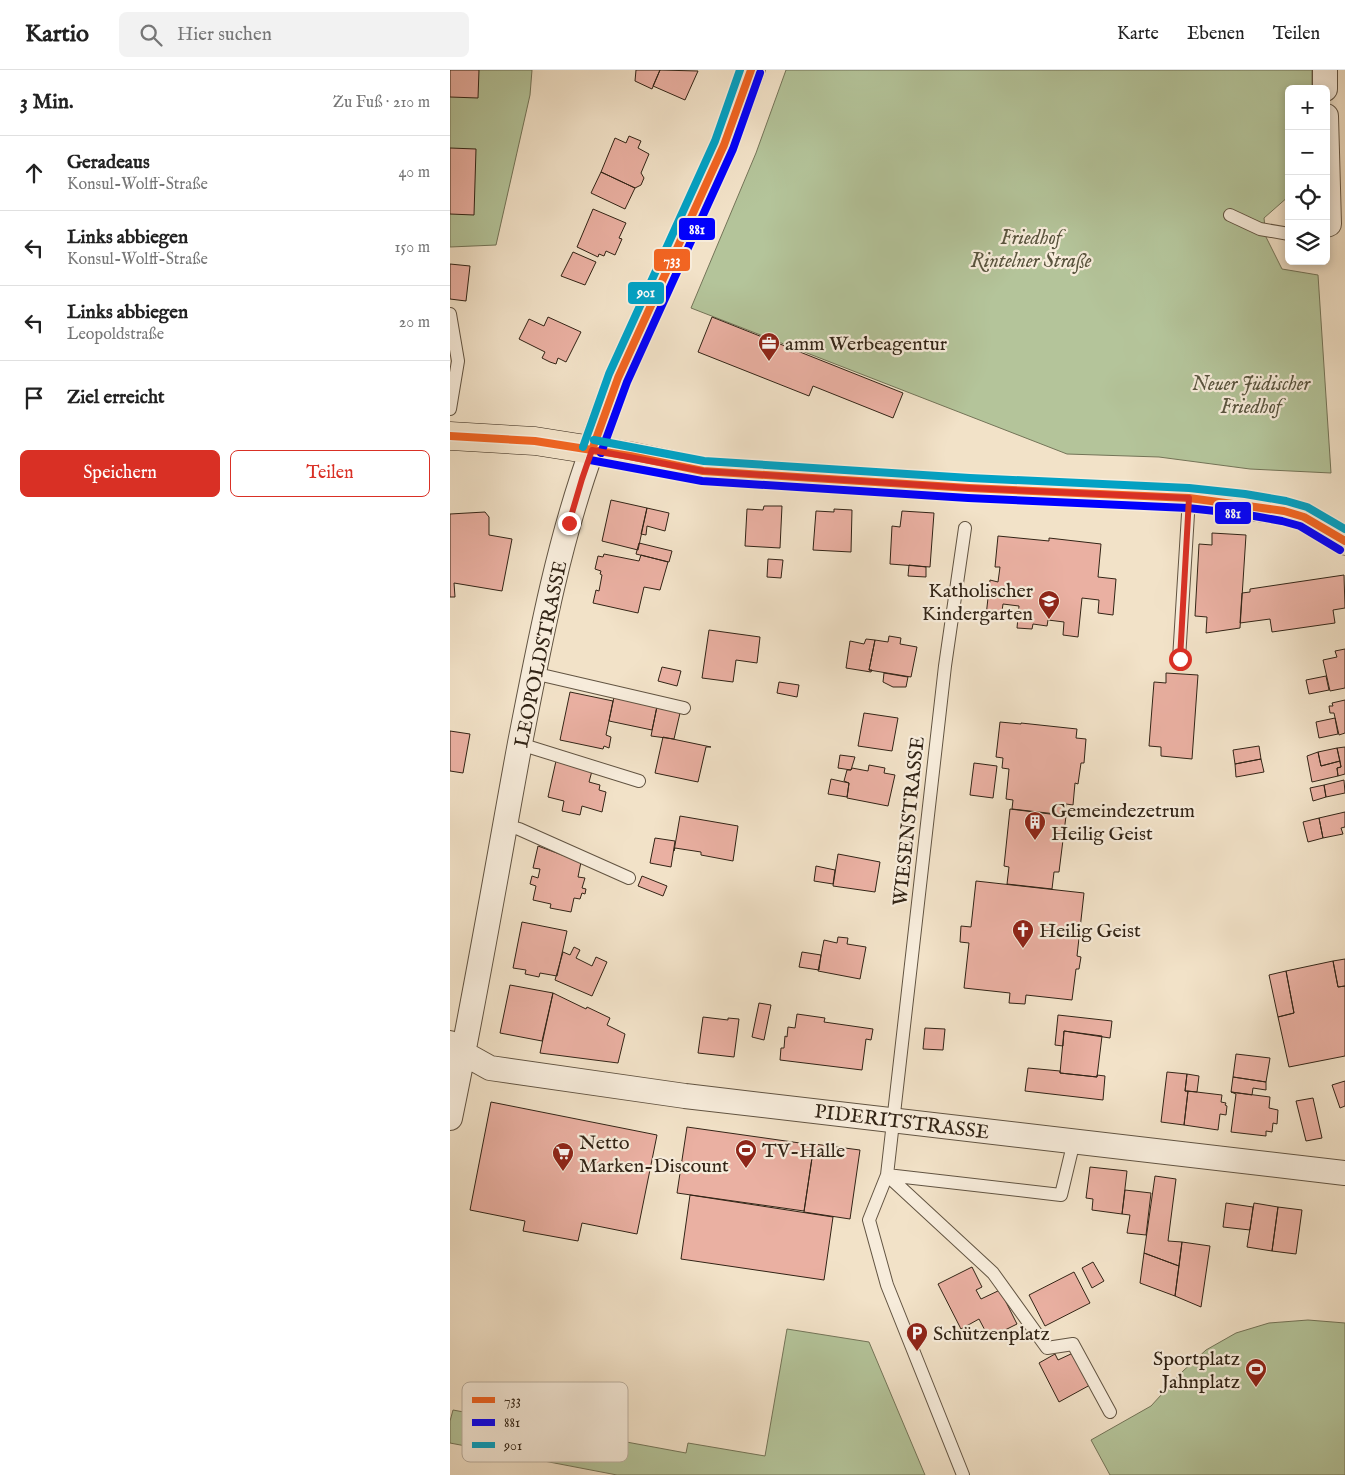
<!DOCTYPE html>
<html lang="de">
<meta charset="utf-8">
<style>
:root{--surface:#fff;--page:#f2f2f2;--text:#222;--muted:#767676;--line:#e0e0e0;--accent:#d93025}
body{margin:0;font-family:"IM FELL English",serif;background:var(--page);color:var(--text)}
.controls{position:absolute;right:15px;top:15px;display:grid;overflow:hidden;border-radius:8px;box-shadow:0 2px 8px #0003}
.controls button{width:45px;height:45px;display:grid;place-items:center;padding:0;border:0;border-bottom:1px solid var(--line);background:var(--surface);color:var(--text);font:25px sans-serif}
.stop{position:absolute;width:15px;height:15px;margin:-11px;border:4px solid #d93025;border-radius:50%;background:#fff}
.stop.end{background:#d93025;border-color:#fff;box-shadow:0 1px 5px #0008}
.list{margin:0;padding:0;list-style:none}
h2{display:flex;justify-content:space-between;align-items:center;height:65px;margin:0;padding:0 20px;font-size:21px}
h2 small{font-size:16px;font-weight:400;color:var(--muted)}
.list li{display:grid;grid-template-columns:32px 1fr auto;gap:15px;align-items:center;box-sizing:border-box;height:75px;padding:0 20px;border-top:1px solid var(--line)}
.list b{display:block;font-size:19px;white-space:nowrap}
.list p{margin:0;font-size:16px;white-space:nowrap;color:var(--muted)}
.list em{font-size:16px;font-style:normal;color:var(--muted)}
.actions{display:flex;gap:10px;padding:15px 20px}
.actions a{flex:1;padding:11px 0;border:1px solid var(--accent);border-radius:8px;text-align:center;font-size:18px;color:var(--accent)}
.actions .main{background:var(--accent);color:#fff}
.icon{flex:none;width:28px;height:28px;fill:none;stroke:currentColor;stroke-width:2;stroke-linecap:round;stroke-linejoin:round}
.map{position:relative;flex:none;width:895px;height:1405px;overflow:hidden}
header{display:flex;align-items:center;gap:30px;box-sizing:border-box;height:70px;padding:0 25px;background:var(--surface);border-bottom:1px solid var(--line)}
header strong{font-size:24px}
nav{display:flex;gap:28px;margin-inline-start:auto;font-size:18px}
.search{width:350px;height:45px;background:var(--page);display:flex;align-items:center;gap:12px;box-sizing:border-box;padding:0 18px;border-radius:8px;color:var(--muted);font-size:19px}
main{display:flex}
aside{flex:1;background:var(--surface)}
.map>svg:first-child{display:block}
.green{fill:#b4c49a;stroke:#737458}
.building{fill:#eab0a2;stroke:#322416}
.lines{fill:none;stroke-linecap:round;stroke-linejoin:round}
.service-casing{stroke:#625442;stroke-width:14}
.minor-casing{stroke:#625442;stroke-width:26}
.primary-casing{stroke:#322416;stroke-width:29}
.service{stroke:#f7ecdb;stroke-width:12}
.minor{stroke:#f7ecdb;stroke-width:24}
.primary{stroke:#f2e2c8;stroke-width:28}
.bus-1-casing{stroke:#f7ecdb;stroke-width:11}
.bus-2-casing{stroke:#f7ecdb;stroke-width:11}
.bus-3-casing{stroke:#f7ecdb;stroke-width:11}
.bus-1{stroke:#f26522;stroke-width:8}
.bus-2{stroke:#00f;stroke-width:8}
.bus-3{stroke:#02a2c5;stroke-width:8}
.route{stroke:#d93025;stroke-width:6}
.labels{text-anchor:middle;stroke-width:4.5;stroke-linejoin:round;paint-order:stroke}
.park-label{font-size:20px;font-style:italic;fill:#59543e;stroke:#f7ecdb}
.poi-label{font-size:20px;fill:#322416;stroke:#f7ecdb;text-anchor:start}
.street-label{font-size:20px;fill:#322416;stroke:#f7ecdb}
.key{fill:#f7ecdb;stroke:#bcb0a0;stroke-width:1}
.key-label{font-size:14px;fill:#322416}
.line-badge{stroke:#f7ecdb;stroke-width:2}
.badge-label{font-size:14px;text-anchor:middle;font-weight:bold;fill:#fff}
</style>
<header>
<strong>Kartio</strong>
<div class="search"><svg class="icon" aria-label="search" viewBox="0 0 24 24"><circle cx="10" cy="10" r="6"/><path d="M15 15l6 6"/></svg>Hier suchen</div>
<nav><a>Karte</a><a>Ebenen</a><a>Teilen</a></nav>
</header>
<main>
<aside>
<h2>3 Min.<small>Zu Fuß · 210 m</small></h2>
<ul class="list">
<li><svg class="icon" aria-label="ahead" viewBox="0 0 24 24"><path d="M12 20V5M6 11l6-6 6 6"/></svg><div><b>Geradeaus</b><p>Konsul-Wolff-Straße</p></div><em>40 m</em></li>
<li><svg class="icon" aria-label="left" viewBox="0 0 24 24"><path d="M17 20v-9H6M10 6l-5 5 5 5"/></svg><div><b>Links abbiegen</b><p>Konsul-Wolff-Straße</p></div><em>150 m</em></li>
<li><svg class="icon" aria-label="left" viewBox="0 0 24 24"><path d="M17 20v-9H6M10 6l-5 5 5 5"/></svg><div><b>Links abbiegen</b><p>Leopoldstraße</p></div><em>20 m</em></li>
<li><svg class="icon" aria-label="arrive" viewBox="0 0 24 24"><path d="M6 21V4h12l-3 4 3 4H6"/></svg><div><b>Ziel erreicht</b></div></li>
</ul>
<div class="actions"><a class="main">Speichern</a><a>Teilen</a></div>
</aside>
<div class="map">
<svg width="895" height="1405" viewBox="0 0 895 1405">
<rect width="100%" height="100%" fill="#f2e2c8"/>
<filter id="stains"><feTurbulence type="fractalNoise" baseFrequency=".004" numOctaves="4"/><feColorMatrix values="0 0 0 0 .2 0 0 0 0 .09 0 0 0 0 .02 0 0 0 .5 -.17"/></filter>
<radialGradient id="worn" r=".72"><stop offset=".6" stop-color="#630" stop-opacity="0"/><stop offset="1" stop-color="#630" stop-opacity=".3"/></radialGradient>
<path class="green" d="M0,0H82L80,25L46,175L0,177Z
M336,0H862V19H839V126L814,148L816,167L832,199L868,205L881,403L800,399L709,387L617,384L241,238L306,83Z
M858,1250L895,1253V1405H660L641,1370L701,1336L733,1301L756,1280L786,1263L819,1253Z
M337,1259L419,1272L475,1405H167L0,1373V1351L3,1340L236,1383L238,1373L315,1386Z"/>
<path class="building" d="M0,0H29L28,28L0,27Z
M186,0H210L202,19L185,11Z
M210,0L248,1L235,30L203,16Z
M179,66L191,71L188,78L199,84L191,103L194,108L191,115L185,118L151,102L165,68L176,73Z
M0,78L26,79L24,145L0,144Z
M151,102L185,118L175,139L141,123Z
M143,139L176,153L169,168L172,169L165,185L156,181L154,186L149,184L148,187L127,177Z
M123,182L146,192L135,215L111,206Z
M0,194L20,196L16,231L0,229Z
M98,247L131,262L116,292L108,288L106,294L100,292L92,288L95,282L69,269L79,249L94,256Z
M262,247L453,323L443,348L363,316L359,326L248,282Z
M161,430L197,438L188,480L152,471Z
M314,436H332L330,478L295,476L297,439L313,440Z
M197,438L219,443L215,461L197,456L196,465L191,464Z
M384,439L402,440L401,482L363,480L366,441L384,442Z
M452,441L484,443L480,497L440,494L442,456L450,457Z
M35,442L39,447V465L62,469L52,521L4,513L5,527H0V444Z
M762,463L796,465L790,558L756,563L757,547L745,546L749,474L762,475Z
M548,466L599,471V468L651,474L648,507L666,509L663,545L648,543L649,530L632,528L628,567L613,565L614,552L598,550L597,556L583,554L582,559L567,558L569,536L553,534L551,548L536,546L540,510L548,512L550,497H545Z
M189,473L222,481L219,492L186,484Z
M154,484L189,491L191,485L218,492L210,520L194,517L188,543L143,533L146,520L149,521L152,505L150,504L151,501L145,499L148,486L153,487Z
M318,489L333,490L331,508L317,507Z
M459,495L476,497V507L458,506Z
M894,505L895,538L883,540L885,553L822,562L820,549L790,553L792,523L800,522V519Z
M259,560L310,567L307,593L286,590L283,612L252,608Z
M439,566L451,568L450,574L467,577L461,607L419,600L425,570L438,572Z
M416,569L425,570L419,600H422L421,602L396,598L400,571L414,574Z
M895,579V618L880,621L873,590L887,587L885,581Z
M212,597L231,601L227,616L208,611Z
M434,603L458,607L456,617H443L433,612Z
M716,603L748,605L742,689L711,686V677L699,676L704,612L716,613Z
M876,606L879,620L859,624L856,610Z
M329,612L349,615L347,627L327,623Z
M120,622L163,631L156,665L161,667L159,678L154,676L153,679L110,670Z
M164,627L207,637L202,660L159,651Z
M895,630V663L889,665L884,643H880L879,636H883L882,633Z
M207,636L236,643H230L224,669L201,666Z
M414,643L448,648L442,681L408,676Z
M885,648L888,664L869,668L866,652Z
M550,652L571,654V653L627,659L626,668L636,669L634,693H631L628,714L625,713L623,735L616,734L615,745L562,739L563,730L556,729L559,699L552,698L553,688L546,687Z
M0,661L20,664L13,703L0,701Z
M213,667L261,677H256L248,712L205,703Z
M809,676L811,689L785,694L783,680Z
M895,677V704L888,706L887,698L891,697L887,678Z
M887,678L890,691L871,696L868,682Z
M868,682L871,696L890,691L891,697L887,698L888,706L862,712L857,686Z
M390,685L405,687L401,700L388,698Z
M811,689L814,702L786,707L785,694Z
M106,691L142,701L139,712L150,715L149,720L156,722L152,742L132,736L130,745L112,741L114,731L98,727Z
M524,693L547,696L543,728L520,725Z
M419,695L435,698L434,703L445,705L438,736L397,728L399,713L394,711L397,700H401L402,698L418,701Z
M381,709L399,713L397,727L378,724Z
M894,710L895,723L876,727L874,715Z
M874,715L876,727L863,731L860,718Z
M560,739L616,746L609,802H604L602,819L557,814L559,797L554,796Z
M895,742V757L891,758L893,764L873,768L869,748Z
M230,746L288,756L283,791L251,785V782L225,778L224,781Z
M869,748L873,768L858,772L853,752Z
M205,768L225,771L221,797L200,793Z
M88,776L131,792L128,807L135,808L132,818L136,819L135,824L132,823L130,829L124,828L121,842L100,838L101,834L83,830L86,816L80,814L82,806L88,808L90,799L83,798Z
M388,784L430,792L425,822L383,816Z
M366,796L385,800L383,814L364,811Z
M192,806L217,816L213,826L188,816Z
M526,811L634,823L627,886L631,887L629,899H626L622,930L576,925L575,934L559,933L560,923L514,918L519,873L510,872L511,856L521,857Z
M72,852L117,861L107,906L90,903L89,907L75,904L76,900L63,898Z
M388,867L398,868L397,874L416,877L410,909L368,901L374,870L387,873Z
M124,877L130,880L126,888L142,896L146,887L157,892L142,926L105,910L113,882L120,885Z
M352,882L371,885L369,900L349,897Z
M895,889V916L888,917L883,891Z
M883,891L888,917L895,916V986L839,997L828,947L844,943L836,901Z
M836,901L844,943L828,947L819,905Z
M60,915L103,923L92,971L50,963Z
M103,923L136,939L137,937L160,948L157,955L175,964L168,993L90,983Z
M309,933L321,935L314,970L302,967Z
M347,944L375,948L374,952L423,959L421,970L416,969L412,1000L330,990L331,978H334L335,966L337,967L338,957L345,958Z
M608,945L662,951L660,968L614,961L613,976L605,975Z
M253,947L278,950V948L289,949L284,987L248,983Z
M475,958L495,959L493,980L473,979Z
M614,961L652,966L647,1007L610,1003Z
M786,984L820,988L816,1012L783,1007Z
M578,998L610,1001V1003L647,1007V1005L655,1006L653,1030L575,1021Z
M717,1002L737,1004L735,1021H738L734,1055L711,1052Z
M737,1004L749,1006L747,1022L735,1021Z
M783,1007L816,1012V1020L803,1018L802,1025L781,1022Z
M895,1011V1036L890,1038L882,1015Z
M738,1021L772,1025L771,1032L776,1033L775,1035L777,1036L776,1045L770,1044L768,1060L734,1055Z
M781,1022L820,1027L819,1038L828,1040L827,1054L823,1053L822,1062L816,1061V1066L781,1062L786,1024Z
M863,1028L872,1068L856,1071L846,1031Z
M41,1032L207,1065L187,1164L132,1153L128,1171L73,1161L75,1151L20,1140Z
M237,1057L364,1075L354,1141L227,1123Z
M364,1074L410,1080L400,1149L354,1142Z
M640,1097L677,1101L672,1144L642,1140L643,1129L636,1128Z
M705,1106L726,1109L718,1171L732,1172L729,1196L694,1183Z
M675,1120L701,1123L696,1165L677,1163L680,1145L672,1144Z
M240,1125L383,1147L374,1210L231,1189Z
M776,1133L803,1137L800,1160L773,1157Z
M804,1133L828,1137L822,1181L797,1177Z
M828,1137L852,1140L846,1184L822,1181Z
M732,1172L760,1176L751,1237L725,1226Z
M694,1183L729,1196L725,1226L690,1213Z
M643,1192L654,1211L642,1218L632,1198Z
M522,1197L532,1217L526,1220L531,1229L550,1220L567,1254L539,1268L529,1249L511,1259L488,1214Z
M624,1202L640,1233L595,1256L579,1225Z
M623,1283L640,1315L609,1332L589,1293L605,1284L608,1290Z"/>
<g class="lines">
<g class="service-casing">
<path id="service" d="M780,145L810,159L839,164
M0,244L8,291L0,339
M729,589L739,428
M83,603L234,638
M70,674L189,711
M54,755L69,759L179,808
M437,1105L543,1203L597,1278L623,1274L660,1342
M437,1105L611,1125L624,1071
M513,1405L437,1215L419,1150L437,1105L495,596L515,458"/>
</g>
<g class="minor-casing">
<path id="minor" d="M875,0V19
M876,46L879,154L876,155
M0,973L13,983L40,998L235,1026L895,1103
M0,1048C26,924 47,798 70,673C89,576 108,473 142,380"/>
</g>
<g class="primary-casing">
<path id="primary" d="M0,366L85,371L180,386L253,401L519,418L739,428L834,441L854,447L895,471
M142,380L168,308L274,75L301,0"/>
</g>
<use href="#service" class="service"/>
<use href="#minor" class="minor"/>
<use href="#primary" class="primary"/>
<g class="bus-1-casing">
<path id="bus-1" d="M0,366L85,371L180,386L253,401L519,418L739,428L834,441L854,447L895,471
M142,380L168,308L274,75L301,0"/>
</g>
<g class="bus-2-casing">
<path id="bus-2" d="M151,383L177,312L283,79L310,3
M140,390L252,411L518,428L738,438L793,444L832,451L850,456L890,480"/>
</g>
<g class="bus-3-casing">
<path id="bus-3" d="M144,370L254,391L520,408L739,418L795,424L836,431L857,437L895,459
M133,377L159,304L265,71L290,0"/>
</g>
<use href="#bus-1" class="bus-1"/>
<use href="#bus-2" class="bus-2"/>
<use href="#bus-3" class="bus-3"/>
</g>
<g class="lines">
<path class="route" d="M119,453L132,409L142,380L253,401L519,418L739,428L730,589"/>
</g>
<defs>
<g id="office-pin" transform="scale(1.125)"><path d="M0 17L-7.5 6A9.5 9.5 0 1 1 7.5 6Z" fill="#8f2418" stroke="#f7ecdb"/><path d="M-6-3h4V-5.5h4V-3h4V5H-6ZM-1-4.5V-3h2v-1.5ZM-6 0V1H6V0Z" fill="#fff"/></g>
<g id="school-pin" transform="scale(1.125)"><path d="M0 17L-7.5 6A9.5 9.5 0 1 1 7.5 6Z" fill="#8f2418" stroke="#f7ecdb"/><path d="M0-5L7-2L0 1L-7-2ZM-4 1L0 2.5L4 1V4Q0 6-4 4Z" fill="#fff"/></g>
<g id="building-pin" transform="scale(1.125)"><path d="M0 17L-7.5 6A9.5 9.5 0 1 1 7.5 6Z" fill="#8f2418" stroke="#f7ecdb"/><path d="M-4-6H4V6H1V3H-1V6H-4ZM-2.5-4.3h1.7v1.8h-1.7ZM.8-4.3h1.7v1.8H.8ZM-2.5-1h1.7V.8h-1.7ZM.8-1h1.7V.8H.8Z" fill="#fff"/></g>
<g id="church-pin" transform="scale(1.125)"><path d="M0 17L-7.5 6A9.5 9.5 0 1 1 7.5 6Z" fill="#8f2418" stroke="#f7ecdb"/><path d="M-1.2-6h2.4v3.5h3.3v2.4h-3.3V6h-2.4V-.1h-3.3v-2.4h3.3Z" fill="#fff"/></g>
<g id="stadium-pin" transform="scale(1.125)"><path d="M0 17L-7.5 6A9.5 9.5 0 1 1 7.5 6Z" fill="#8f2418" stroke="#f7ecdb"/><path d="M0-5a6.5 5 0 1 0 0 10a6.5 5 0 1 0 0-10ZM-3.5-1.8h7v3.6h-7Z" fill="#fff"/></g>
<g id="supermarket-pin" transform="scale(1.125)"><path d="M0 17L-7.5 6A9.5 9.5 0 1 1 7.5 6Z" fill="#8f2418" stroke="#f7ecdb"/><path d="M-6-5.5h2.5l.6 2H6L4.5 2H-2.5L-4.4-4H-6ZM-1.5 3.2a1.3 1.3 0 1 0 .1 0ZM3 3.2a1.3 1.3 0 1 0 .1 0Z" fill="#fff"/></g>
<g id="parking-pin" transform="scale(1.125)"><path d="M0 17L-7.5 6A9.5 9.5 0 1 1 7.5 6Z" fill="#8f2418" stroke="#f7ecdb"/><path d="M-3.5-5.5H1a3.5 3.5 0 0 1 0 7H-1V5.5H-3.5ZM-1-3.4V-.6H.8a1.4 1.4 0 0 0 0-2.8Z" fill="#fff"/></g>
</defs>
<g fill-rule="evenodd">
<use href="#office-pin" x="319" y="273"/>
<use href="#school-pin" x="599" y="531"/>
<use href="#building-pin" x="585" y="752"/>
<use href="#church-pin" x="573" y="860"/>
<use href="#stadium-pin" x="296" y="1080"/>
<use href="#supermarket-pin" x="113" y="1083"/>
<use href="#parking-pin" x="467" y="1263"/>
<use href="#stadium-pin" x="806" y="1299"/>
</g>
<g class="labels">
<g class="park-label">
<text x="581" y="174">Friedhof<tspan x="581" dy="23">Rintelner Straße</tspan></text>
<text x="801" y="320">Neuer Jüdischer<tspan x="801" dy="23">Friedhof</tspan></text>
</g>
<g class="poi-label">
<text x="335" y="280">amm Werbeagentur</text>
<text x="583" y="527" text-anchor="end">Katholischer<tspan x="583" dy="23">Kindergarten</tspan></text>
<text x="601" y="747">Gemeindezetrum<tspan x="601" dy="23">Heilig Geist</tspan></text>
<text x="589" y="867">Heilig Geist</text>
<text x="129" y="1079">Netto<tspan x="129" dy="23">Marken-Discount</tspan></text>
<text x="312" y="1087">TV-Halle</text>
<text x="483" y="1270">Schützenplatz</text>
<text x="790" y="1295" text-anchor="end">Sportplatz<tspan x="790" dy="23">Jahnplatz</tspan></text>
</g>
<g class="street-label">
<text transform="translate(90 584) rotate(-78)" y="7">LEOPOLDSTRASSE</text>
<text transform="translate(458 751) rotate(-84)" y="7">WIESENSTRASSE</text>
<text transform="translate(452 1051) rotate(7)" y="7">PIDERITSTRASSE</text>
</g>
</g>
<rect x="12" y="1312" width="166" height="80" rx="8" class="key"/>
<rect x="22" y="1327" width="23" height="6" fill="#f26522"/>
<rect x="22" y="1349" width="23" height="7" fill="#00f"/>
<rect x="22" y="1372" width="23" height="6" fill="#02a2c5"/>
<g class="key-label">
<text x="54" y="1335">733</text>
<text x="54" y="1357">881</text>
<text x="54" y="1380">901</text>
</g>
<g class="line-badge">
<rect x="228" y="147" width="38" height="24" rx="5" fill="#00f"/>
<rect x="203" y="178" width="38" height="24" rx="5" fill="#f26522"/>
<rect x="177" y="211" width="38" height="24" rx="5" fill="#02a2c5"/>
<rect x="764" y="431" width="38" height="24" rx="5" fill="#00f"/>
</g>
<g class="badge-label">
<text x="247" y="164">881</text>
<text x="222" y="195">733</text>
<text x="196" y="227">901</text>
<text x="783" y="448">881</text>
</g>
<rect width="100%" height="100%" filter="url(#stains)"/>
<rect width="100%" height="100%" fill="url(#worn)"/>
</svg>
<div class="controls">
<button>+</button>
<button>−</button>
<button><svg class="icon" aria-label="locate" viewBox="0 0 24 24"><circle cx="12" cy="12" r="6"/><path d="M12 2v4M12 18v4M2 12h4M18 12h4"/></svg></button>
<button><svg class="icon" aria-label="layers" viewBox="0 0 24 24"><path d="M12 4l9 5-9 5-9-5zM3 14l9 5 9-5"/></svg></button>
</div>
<div class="stop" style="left:730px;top:589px"></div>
<div class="stop end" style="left:119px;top:453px"></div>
</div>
</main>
